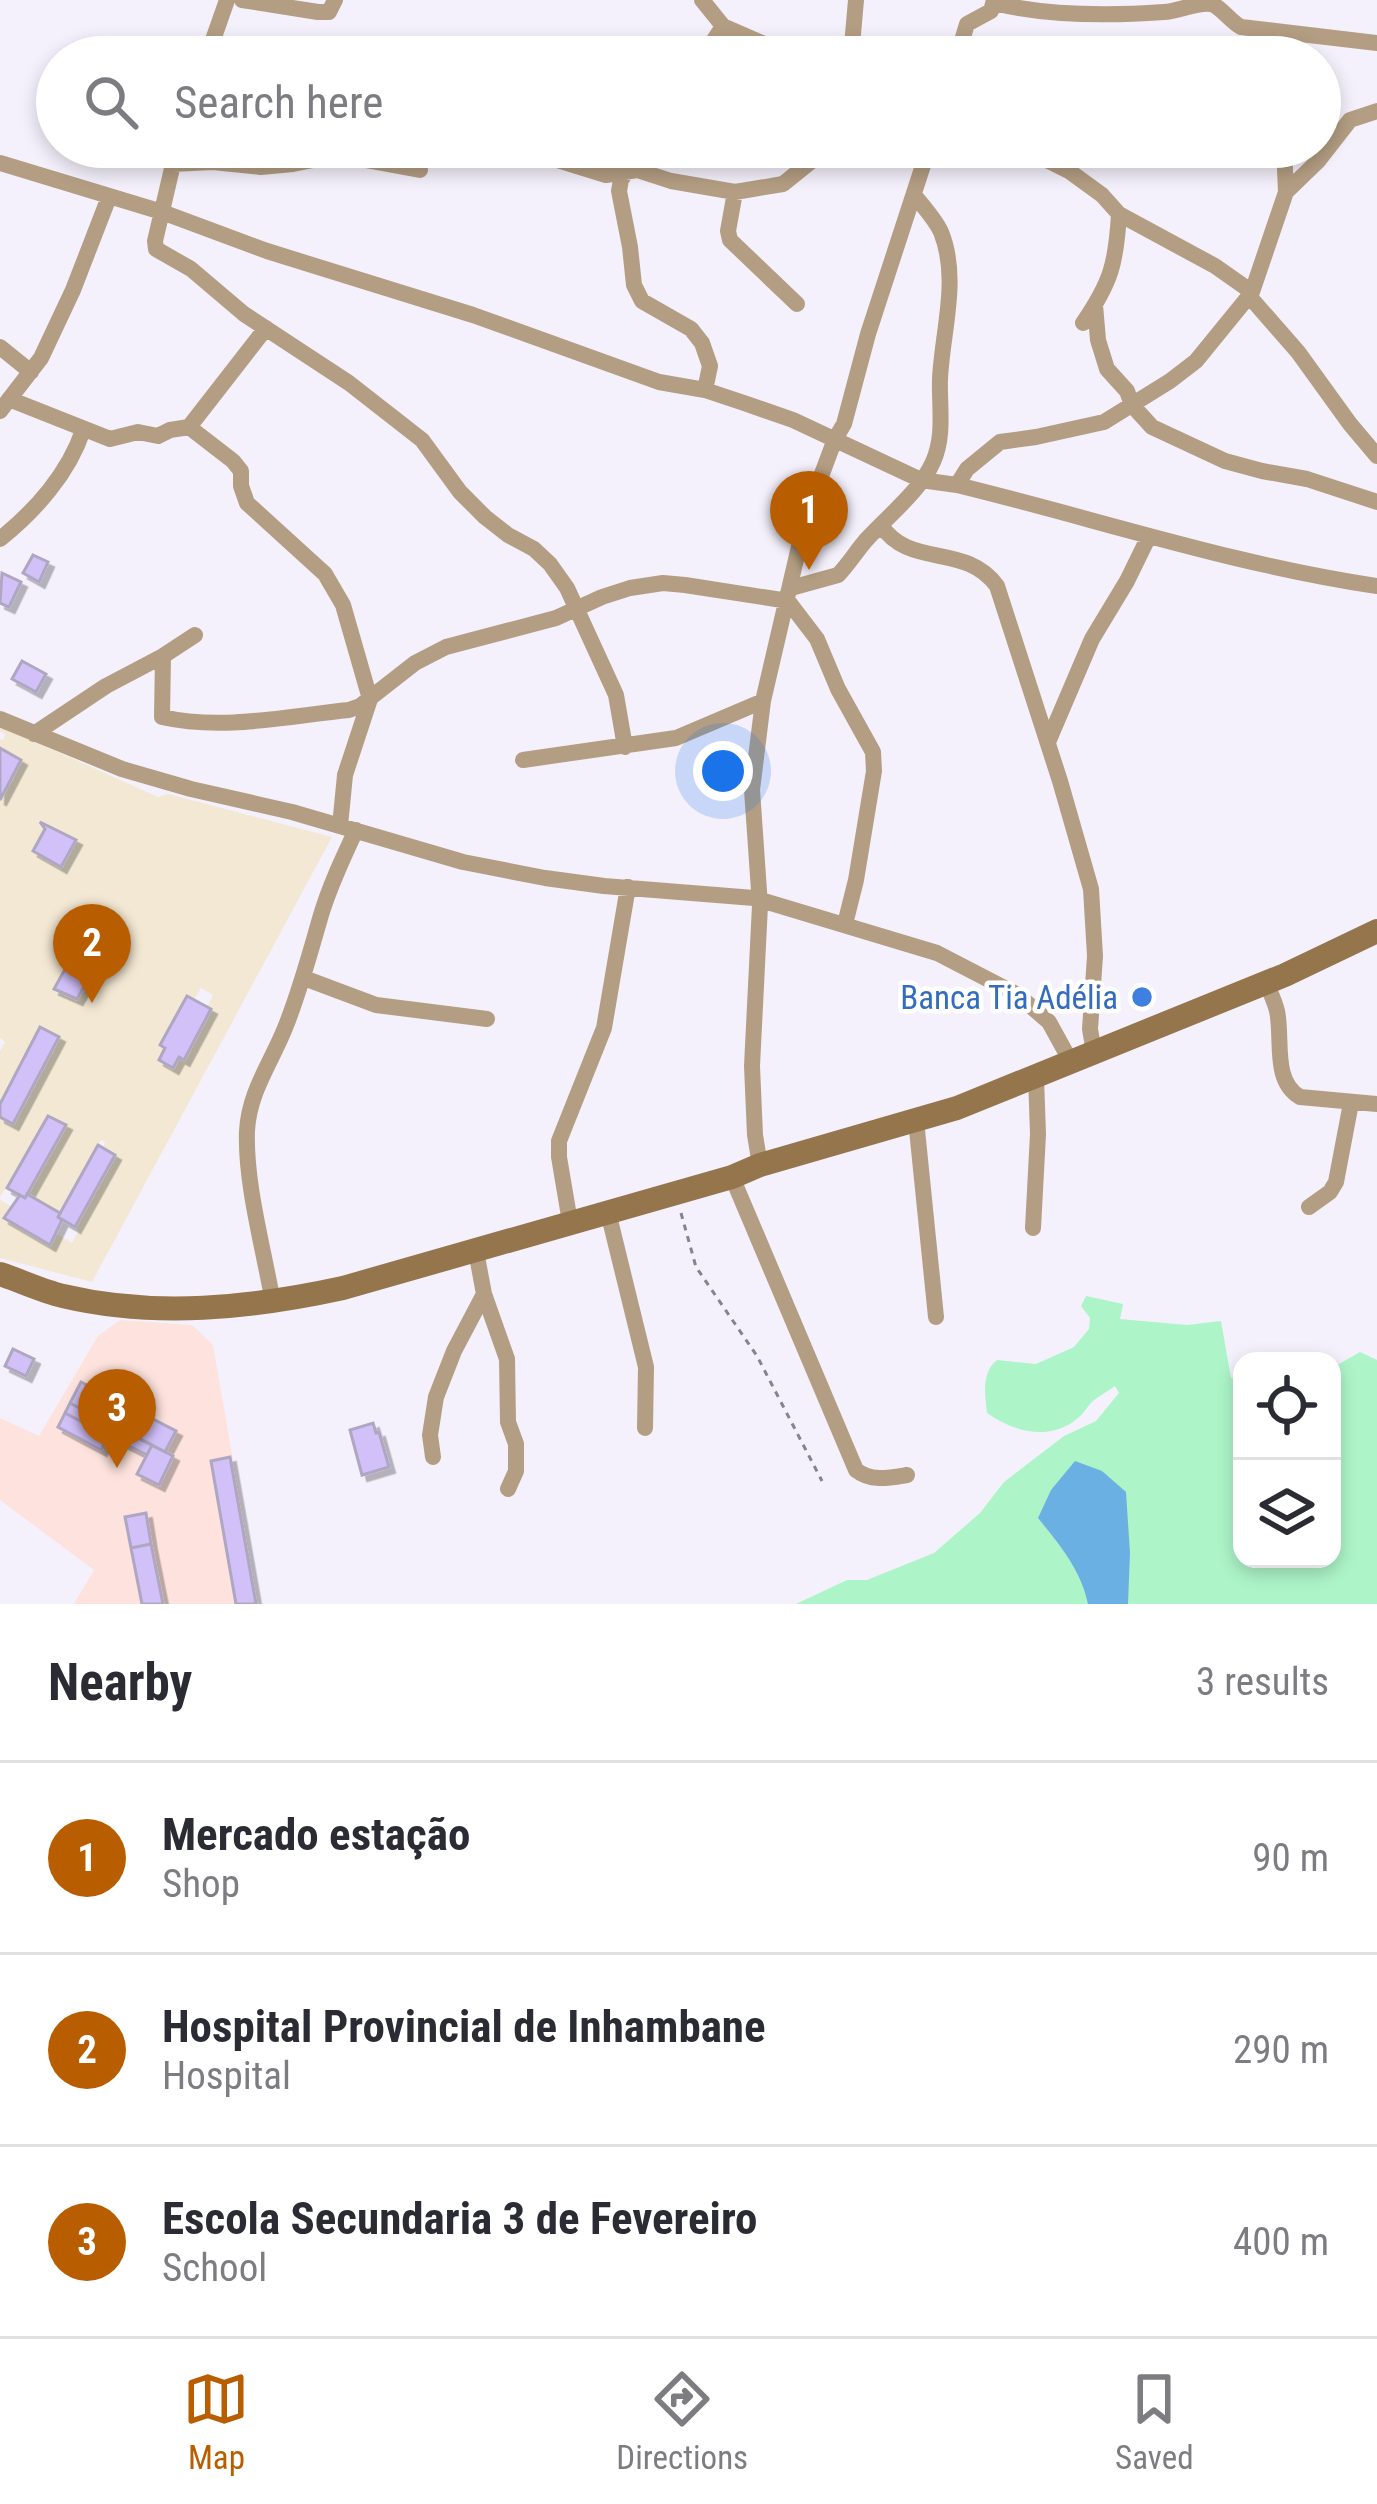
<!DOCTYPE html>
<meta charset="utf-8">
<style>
:root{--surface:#fff;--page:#f7f7f7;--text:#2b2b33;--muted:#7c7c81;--line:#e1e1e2;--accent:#b95e00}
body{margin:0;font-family:"Roboto Condensed",sans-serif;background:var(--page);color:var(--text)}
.controls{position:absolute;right:36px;bottom:36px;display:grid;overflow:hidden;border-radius:24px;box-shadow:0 6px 18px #0003}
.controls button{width:108px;height:108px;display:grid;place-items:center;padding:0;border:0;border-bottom:3px solid var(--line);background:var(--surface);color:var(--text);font:60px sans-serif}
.you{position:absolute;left:723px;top:771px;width:42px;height:42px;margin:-30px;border:9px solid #fff;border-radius:50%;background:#1a73e8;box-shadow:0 0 0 18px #1a73e833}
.badge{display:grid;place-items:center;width:78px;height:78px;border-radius:50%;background:var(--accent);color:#fff;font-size:39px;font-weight:700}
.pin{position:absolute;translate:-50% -99px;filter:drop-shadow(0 3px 6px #0008)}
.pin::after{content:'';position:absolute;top:63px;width:42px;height:36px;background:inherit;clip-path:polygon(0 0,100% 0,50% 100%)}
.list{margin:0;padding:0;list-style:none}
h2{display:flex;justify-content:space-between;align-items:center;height:156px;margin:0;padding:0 48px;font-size:51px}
h2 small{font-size:39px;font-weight:400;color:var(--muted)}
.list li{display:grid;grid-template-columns:78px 1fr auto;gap:36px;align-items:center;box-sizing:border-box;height:192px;padding:0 48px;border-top:3px solid var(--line)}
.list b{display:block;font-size:45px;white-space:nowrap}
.list p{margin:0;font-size:39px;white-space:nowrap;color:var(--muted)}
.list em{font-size:39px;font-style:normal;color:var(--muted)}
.icon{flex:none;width:66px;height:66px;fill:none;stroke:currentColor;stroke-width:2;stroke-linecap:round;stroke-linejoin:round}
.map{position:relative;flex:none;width:1377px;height:1604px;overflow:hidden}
.search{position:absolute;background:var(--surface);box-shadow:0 6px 18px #0003;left:36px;right:36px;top:36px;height:132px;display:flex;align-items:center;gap:30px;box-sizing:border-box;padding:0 42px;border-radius:66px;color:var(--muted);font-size:45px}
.sheet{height:732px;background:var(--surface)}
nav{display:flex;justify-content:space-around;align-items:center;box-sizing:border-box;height:168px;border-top:3px solid var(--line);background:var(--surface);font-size:33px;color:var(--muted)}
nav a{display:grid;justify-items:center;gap:6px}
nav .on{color:var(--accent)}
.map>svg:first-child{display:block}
.education{fill:#fde2dd}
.medical{fill:#f3e8d3;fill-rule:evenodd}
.green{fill:#adf5c9}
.water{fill:#6bb0e2}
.building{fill:#d2c0f9;stroke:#afa7c1;stroke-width:3;filter:url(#shadow)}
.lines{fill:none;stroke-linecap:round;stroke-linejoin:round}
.path{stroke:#85838d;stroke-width:3;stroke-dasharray:6 6;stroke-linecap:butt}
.street{stroke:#b49e83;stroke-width:16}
.secondary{stroke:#94754c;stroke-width:24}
.shop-dot{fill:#3f7fe0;stroke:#fff;stroke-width:4.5}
.labels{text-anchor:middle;stroke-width:9;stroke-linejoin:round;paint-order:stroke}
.shop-label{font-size:33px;fill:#366cbe;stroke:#fff;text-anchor:end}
</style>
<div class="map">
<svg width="1377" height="1604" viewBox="0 0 1377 1604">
<defs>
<filter id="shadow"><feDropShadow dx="5.5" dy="5.5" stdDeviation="0" flood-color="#0004"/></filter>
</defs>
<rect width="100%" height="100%" fill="#f4f1fc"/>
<path class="education" d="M120,1320L192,1325L213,1345L258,1604H74L94,1570L0,1500V1418L39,1436L98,1336Z"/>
<path class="medical" d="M0,726L158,797L168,794L332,837L92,1282L0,1258V1200L13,1207L5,1219L50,1244L55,1233L72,1243L79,1230L75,1227L115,1156L103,1148L105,1142L101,1140L60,1213L27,1194L65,1125L48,1116L0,1197V1117L14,1123L59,1037L40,1027L0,1104V1051L5,1042L0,1038V800L21,760L0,748V739L3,740L5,734L0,731ZM201,988L213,995L207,1007L211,1010L184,1059L179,1057L173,1068L160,1061L165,1048L161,1045L187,997L194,1000Z"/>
<path class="green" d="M1086,1296L1123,1304L1120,1319L1187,1325L1221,1321L1231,1378L1242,1382V1559H1332V1364H1339L1360,1352L1377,1360V1604H796L847,1580H867L934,1553L980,1513L1004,1482L1064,1436L1096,1421L1119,1393L1115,1386C1107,1392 1098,1396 1091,1403C1086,1408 1083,1414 1078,1418C1050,1442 1014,1432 987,1413C985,1394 981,1373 997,1360L1036,1364L1074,1347L1089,1329L1090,1318L1081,1306Z"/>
<path class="water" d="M1075,1461L1102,1471L1126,1492L1130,1553L1128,1604H1088C1081,1570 1060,1545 1038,1518L1051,1490Z"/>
<path class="building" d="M33,555L48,562L39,582L23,573Z
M2,573L21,582L9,607L0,603Z
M22,661L46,674L36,692L12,679Z
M0,748L21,760L0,800Z
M40,822L76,840L61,867L33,851L45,829Z
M78,946L100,958L77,999L54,989Z
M187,996L211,1009L184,1060L179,1057L173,1068L159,1060L165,1048L160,1045Z
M40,1027L59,1037L13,1124L0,1117V1104Z
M48,1116L66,1125L25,1198L7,1188Z
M98,1145L115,1155L75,1227L58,1217Z
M27,1194L60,1213L58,1217L62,1220L50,1245L4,1218L20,1195L25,1198Z
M13,1349L34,1359L26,1376L5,1366Z
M81,1382L176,1431L165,1452L70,1403Z
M70,1403L152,1445L147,1455L65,1413Z
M65,1413L109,1436L101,1450L58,1427Z
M373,1423L376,1433L379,1432L389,1467L362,1475L350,1430Z
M152,1445L173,1456L159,1485L137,1474Z
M230,1457L256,1604H236L211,1461Z
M146,1513L151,1544L131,1548L125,1517Z
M151,1544L163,1604H142L131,1548Z"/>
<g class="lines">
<path class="path" d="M681,1213L696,1267L757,1356L822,1481"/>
<path class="street" d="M242,0L318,12H329L335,0
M702,0L723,26L794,57
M994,3C1048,16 1108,16 1164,12C1179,11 1197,2 1211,4C1220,6 1231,22 1241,27L1377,43
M207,57L227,0
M703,57L723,26
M851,57L856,0
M957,57L967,24L991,11L994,0
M177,147L155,241L156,249L191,269L244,314L349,383L422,440L460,492L485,517L508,535L534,549L550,564L567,588L616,695L625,747
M641,147L621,180L619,191L630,247L634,285L642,301L691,329L702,343L710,366L705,390
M1021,147L1069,171L1102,195L1119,214L1215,266L1252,292L1249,296L1298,352L1350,424L1377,456
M1284,147L1286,192
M519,148L606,175L637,170L671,181L735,192L783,184L829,147
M0,163L162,212L267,251L473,315L659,382L705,390L744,403L793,420L921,480L957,485C1097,519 1234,565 1377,586
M172,164L213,162L261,167L293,164L338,155L420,170
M735,192L728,231L730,240L797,304
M1252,292L1286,192L1318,161L1350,120L1377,111
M1095,305L1098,340L1107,369L1127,391L1132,405L1152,427L1225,461L1262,471L1307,479L1377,502
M1083,323C1111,282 1116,264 1119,214
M0,347L31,372
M9,399L110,439L138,432L158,436L170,430L189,427L266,328
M0,411L41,358L73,290L109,197
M189,427L233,461L241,471V486L247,503L325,574L343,605L370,699L345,775L340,826
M957,485L967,469L1000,442L1036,437L1104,422L1170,381L1196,361L1249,296
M881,525C909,569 965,542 997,586L1060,781L1091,889L1095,956L1090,1029L1094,1053
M0,539C35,511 69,473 83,430
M791,588L838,575C849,564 857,550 867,539C889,515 920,491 933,462C945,435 939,407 940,379C942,332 960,279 941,232C935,219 923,206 914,195
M163,656L195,635
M0,719L122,769L191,789L292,812L463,862L545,878L604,886L754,898L937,953L1018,995L1049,1022L1071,1062
M34,734L106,686L163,656L162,717C223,731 288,716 349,710L360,706L415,663L446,647L556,618L602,597L630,588L663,583L685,585L788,601L817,639L838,689L873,752L874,771L856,880L845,924
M1048,742L1092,639L1127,581L1149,536
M523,760L676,738L763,701
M304,978L376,1005L487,1019
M1266,982C1270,992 1275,1002 1277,1011C1283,1039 1272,1081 1300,1097L1377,1104
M916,1120L936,1317
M760,1165L755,1135L752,1066L760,905L752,790L763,701L801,538L814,495L835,439L844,424L868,334L929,147
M732,1177L856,1470C871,1482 889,1478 907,1475
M1309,1207L1330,1192L1336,1182L1351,1103
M608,1212L646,1367L645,1428
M570,1222L559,1157V1141L604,1028L628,887
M1033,1228L1038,1134L1036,1077
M484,1294L507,1359L508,1422L516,1444V1471L508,1489
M273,1303C264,1250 245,1184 247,1131C249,1092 271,1063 285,1028C300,991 310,953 321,915C330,885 343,858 356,830
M433,1457L430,1435L436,1397L454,1351L484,1294L476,1251"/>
<path class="secondary" d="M0,1274C21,1281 42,1291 63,1296C156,1318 251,1308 343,1288L732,1177L760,1165L957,1108L1285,975L1377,931"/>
</g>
<circle class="shop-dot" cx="1142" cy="997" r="12"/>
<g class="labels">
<g class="shop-label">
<text x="1118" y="1009">Banca Tia Adélia</text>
</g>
</g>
</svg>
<div class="controls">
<button><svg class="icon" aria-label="locate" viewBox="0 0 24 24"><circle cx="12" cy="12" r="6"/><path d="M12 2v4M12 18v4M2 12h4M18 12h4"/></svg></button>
<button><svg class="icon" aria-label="layers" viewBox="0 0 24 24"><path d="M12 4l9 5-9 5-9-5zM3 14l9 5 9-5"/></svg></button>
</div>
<div class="you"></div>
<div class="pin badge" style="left:809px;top:570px">1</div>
<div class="pin badge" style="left:92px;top:1003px">2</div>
<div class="pin badge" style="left:117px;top:1468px">3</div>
<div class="search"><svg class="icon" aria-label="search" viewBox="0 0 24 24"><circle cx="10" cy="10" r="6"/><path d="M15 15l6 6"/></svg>Search here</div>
</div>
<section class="sheet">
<h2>Nearby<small>3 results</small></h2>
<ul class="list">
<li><span class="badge">1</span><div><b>Mercado estação</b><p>Shop</p></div><em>90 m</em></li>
<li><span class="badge">2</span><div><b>Hospital Provincial de Inhambane</b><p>Hospital</p></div><em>290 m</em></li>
<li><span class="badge">3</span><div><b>Escola Secundaria 3 de Fevereiro</b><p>School</p></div><em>400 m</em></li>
</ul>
</section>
<nav>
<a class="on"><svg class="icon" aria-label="map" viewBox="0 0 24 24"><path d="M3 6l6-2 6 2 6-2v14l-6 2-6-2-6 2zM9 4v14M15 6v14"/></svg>Map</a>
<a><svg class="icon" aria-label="directions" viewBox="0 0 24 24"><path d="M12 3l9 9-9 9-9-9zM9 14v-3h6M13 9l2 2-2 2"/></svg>Directions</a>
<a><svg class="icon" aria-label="saved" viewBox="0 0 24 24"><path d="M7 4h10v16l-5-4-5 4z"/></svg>Saved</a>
</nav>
